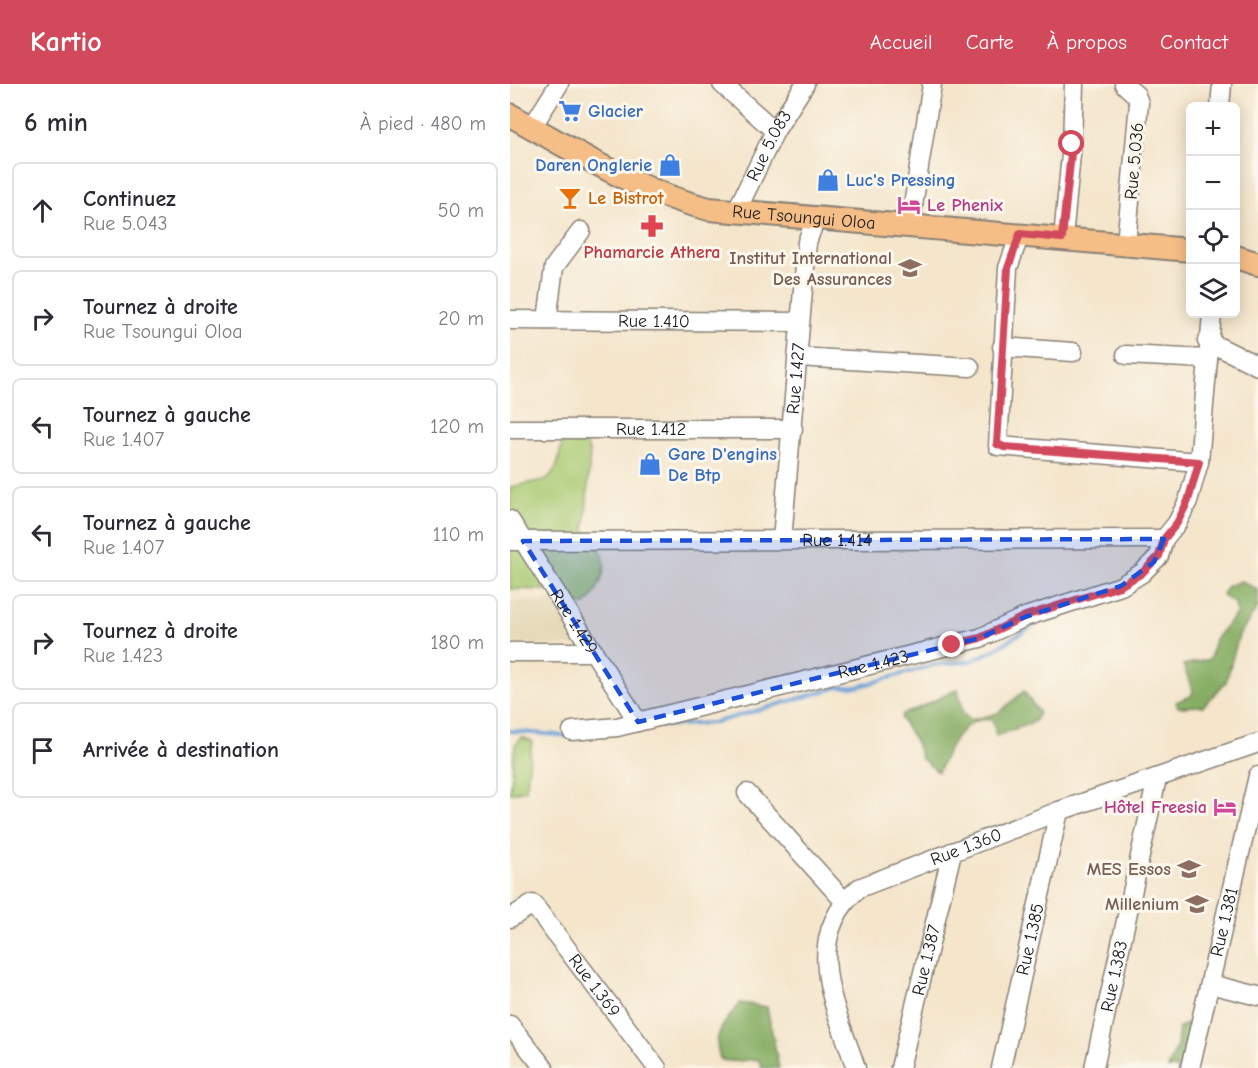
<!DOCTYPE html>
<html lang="fr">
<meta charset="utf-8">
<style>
:root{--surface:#fff;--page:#f2f2f3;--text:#2b2b33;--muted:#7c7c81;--line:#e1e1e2;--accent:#d1495b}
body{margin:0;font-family:"Comic Neue",sans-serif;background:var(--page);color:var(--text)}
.controls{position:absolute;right:18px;top:18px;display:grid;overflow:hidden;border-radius:9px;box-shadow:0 3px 15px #0003}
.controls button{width:54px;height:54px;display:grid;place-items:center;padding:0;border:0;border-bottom:2px solid var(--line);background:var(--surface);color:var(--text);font:30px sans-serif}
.stop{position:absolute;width:18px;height:18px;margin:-14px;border:4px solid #d1495b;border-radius:50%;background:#fff}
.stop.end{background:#d1495b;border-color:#fff;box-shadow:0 2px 6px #0008}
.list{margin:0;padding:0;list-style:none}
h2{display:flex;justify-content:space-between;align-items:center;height:78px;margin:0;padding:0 24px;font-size:26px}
h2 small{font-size:20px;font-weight:400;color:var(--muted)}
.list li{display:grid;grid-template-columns:39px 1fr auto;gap:18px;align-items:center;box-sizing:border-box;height:96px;margin:0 12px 12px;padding:0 12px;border:2px solid var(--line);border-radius:9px}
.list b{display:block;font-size:22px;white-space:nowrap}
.list p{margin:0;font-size:20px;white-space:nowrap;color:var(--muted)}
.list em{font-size:20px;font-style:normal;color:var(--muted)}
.icon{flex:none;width:33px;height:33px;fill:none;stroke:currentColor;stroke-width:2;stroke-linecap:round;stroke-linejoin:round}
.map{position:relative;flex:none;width:748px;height:984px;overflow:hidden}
header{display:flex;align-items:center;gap:36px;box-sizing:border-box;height:84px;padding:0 30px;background:var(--accent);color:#fff}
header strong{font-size:28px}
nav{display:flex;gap:33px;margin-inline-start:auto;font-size:21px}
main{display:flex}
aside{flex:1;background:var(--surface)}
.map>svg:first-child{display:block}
.built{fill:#e6daba}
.green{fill:#a9c971;stroke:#627246;stroke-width:1.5}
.forest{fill:#86ad63;stroke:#516440;stroke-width:1.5}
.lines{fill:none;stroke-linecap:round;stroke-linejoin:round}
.stream{stroke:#689ed5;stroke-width:4}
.minor-casing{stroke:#888074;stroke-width:21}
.major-casing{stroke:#888074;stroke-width:26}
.minor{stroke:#fff;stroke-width:18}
.major{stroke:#f6be87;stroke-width:22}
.route{stroke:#d1495b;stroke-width:8}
.marked{fill:#1d4ed8;fill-opacity:0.2;stroke:#1d4ed8;stroke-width:4.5;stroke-dasharray:12 8;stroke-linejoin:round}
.labels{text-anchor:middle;stroke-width:6;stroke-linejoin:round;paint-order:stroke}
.shop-label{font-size:18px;font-weight:bold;fill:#366cbe;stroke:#fbf7ec;text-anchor:start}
.street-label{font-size:18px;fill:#1c1c1c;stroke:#fbf7ec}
.food-label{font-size:18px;font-weight:bold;fill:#c56008;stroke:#fbf7ec;text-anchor:start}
.hotel-label{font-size:18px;font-weight:bold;fill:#b23c85;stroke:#fbf7ec;text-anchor:start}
.health-label{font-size:18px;font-weight:bold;fill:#be3a42;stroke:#fbf7ec}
.education-label{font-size:18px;font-weight:bold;fill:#785e54;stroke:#fbf7ec;text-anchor:end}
</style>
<header>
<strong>Kartio</strong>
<nav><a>Accueil</a><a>Carte</a><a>À propos</a><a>Contact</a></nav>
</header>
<main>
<aside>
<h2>6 min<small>À pied · 480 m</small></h2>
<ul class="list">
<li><svg class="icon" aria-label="ahead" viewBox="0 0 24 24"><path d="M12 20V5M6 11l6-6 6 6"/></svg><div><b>Continuez</b><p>Rue 5.043</p></div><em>50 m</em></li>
<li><svg class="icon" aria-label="right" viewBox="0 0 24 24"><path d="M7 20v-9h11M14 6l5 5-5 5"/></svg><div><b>Tournez à droite</b><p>Rue Tsoungui Oloa</p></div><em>20 m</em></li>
<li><svg class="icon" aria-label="left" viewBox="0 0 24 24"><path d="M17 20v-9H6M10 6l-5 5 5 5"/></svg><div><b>Tournez à gauche</b><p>Rue 1.407</p></div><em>120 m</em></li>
<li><svg class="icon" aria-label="left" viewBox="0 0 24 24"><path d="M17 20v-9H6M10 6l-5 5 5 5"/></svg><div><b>Tournez à gauche</b><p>Rue 1.407</p></div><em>110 m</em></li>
<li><svg class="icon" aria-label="right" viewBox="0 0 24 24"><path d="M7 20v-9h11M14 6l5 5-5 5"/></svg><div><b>Tournez à droite</b><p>Rue 1.423</p></div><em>180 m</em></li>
<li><svg class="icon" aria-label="arrive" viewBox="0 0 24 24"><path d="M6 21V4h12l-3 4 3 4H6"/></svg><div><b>Arrivée à destination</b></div></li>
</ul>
</aside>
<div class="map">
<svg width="748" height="984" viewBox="0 0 748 984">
<rect width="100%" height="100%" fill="#fbf7ec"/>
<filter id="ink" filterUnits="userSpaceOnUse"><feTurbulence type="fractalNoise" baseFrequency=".0167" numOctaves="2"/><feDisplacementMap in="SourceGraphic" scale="12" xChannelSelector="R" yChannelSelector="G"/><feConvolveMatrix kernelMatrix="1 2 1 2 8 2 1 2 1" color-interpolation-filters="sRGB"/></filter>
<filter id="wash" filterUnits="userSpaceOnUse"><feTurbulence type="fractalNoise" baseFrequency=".008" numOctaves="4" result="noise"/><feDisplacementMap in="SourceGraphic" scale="24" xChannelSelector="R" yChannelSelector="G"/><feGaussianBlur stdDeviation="1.35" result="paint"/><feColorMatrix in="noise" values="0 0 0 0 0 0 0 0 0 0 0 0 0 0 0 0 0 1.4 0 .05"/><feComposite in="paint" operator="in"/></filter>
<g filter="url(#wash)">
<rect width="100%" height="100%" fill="#f4e5cb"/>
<path class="built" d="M0,517H43L73,562L0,560Z"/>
<path class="green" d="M66,353L74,355L80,368L75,446C80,453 89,461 92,469C99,486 87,510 75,521L64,520L38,506L0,505V403L38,395L47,382L52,360Z
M12,653L22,657L16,706L0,709L5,661Z"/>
<path class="forest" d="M731,497L748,506V523L729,551L716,598L693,622L668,623L666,618L681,612L683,607L673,581L700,575L705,555L726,530V521L712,511L717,502Z
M448,605L453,630L461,636L488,629L514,607L529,629L524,638L486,652L483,637C454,627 437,668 428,688L411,674L406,658L391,635L392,630L404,626Z
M230,919L257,923L269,984H252L249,976C235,974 225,981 210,975C201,949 215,939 230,919Z
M681,938L684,939L675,984H658L667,962L669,943Z"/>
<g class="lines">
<path class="stream" d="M146,642L203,639L329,603H347L424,581L461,577L484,566L530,537
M0,647L59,652"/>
</g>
</g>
<g filter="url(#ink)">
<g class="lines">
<g class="minor-casing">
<g id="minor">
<path d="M212,0L265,47"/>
<path d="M614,0L626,11L629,19L616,160"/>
<path d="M710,22L712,0"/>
<path d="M22,43L49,0"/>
<path id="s1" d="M226,128L265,47L295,0"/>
<path d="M400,141L422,0"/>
<path d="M510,150L498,184L488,362L689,378"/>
<path d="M553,154L562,60L564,0"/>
<path id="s2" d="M0,236L289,238"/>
<path d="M37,236L44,183L71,147"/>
<path d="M697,257L748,282"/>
<path d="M492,263L563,268"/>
<path d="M616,271L696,275"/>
<path d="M287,273L460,283"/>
<path id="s3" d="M0,345H283"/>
<path id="s4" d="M0,436L128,638"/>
<path id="s5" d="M272,456L297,158L306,134"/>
<path id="s6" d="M0,457L654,455"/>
<path d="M0,568H84"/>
<path id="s7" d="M62,647L107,643L470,554L515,533L611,502L632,489L649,472L654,455L667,439L678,417L689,378L702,230"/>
<path d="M237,709L335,818"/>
<path id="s8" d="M0,834L23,820L147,984"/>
<path d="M700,900L748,912"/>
<path d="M0,941L34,984"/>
<path id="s9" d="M346,984C326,923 289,856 349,804L549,727L748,659"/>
<path id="s10" d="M390,984L442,768"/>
<path id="s11" d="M491,984L549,727"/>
<path id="s12" d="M584,984L647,694"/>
<path id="s13" d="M680,984L748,692"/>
</g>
</g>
<g class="major-casing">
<g id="major">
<path id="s14" d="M0,31C65,67 126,107 199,125L680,166"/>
<path d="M726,173L748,180"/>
</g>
</g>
<use href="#minor" class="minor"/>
<use href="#major" class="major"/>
</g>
</g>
<g class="lines" filter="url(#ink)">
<path class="route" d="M442,561L470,554L515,532L610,502L632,489L649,472L654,455L667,439L678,417L689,378L494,363L487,360L498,184L510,150L552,154L562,60"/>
</g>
<path class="marked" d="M654,455L644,478L611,502L515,533L470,554L128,638L13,457Z"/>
<defs>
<g id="supermarket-bare" transform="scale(1.8)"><path d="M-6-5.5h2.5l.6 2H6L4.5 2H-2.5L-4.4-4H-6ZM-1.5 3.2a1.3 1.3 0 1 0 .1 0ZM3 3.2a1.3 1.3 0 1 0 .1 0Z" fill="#3f7fe0" stroke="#fbf7ec" stroke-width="2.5" paint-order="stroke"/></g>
<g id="shop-bare" transform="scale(1.8)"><path d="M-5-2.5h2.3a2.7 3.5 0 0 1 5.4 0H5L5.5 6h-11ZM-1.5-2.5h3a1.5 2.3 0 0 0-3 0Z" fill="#3f7fe0" stroke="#fbf7ec" stroke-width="2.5" paint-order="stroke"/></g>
<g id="bar-bare" transform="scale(1.8)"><path d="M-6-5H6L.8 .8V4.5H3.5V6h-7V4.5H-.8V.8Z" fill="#e8710a" stroke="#fbf7ec" stroke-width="2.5" paint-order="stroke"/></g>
<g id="hotel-bare" transform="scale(1.8)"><path d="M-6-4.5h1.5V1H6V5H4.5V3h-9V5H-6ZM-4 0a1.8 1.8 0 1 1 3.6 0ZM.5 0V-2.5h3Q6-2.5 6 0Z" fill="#d1479c" stroke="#fbf7ec" stroke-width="2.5" paint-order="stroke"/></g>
<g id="pharmacy-bare" transform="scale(1.8)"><path d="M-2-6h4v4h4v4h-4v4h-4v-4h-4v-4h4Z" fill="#e0444e" stroke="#fbf7ec" stroke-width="2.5" paint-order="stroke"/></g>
<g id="university-bare" transform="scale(1.8)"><path d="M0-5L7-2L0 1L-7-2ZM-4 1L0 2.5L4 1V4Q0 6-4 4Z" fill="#8d6e63" stroke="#fbf7ec" stroke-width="2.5" paint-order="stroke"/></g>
<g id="school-bare" transform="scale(1.8)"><path d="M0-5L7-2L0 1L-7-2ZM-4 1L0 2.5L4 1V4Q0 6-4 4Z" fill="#8d6e63" stroke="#fbf7ec" stroke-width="2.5" paint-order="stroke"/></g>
</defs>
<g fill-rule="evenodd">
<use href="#supermarket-bare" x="60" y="27"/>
<use href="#shop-bare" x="160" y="81"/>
<use href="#shop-bare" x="318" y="96"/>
<use href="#bar-bare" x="60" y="114"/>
<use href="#hotel-bare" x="399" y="121"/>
<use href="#pharmacy-bare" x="142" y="142"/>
<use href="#university-bare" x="400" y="184"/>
<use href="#shop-bare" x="140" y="380"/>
<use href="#hotel-bare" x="715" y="723"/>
<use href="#school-bare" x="679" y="785"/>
<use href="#school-bare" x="687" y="820"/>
</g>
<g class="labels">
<g class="shop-label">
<text x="78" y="33">Glacier</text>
<text x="142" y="87" text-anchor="end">Daren Onglerie</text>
<text x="336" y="102">Luc's Pressing</text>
<text x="158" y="376">Gare D'engins<tspan x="158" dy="21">De Btp</tspan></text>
</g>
<g class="street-label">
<text dy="6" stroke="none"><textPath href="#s1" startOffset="74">Rue 5.083</textPath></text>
<text transform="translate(624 77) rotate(-85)" y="6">Rue 5.036</text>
<text dy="6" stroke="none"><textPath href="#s14" startOffset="316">Rue Tsoungui Oloa</textPath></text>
<text dy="6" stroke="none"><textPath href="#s2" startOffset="144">Rue 1.410</textPath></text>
<text dy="6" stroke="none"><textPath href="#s5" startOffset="162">Rue 1.427</textPath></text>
<text dy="6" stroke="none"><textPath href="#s3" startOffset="141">Rue 1.412</textPath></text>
<text dy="6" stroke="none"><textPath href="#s6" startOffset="327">Rue 1.414</textPath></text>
<text dy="6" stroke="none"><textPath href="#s4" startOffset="120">Rue 1.429</textPath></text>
<text dy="6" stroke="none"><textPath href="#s7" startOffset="309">Rue 1.423</textPath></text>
<text dy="6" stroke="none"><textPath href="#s9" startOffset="309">Rue 1.360</textPath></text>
<text dy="6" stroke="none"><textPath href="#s13" startOffset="150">Rue 1.381</textPath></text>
<text dy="6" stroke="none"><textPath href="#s11" startOffset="132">Rue 1.385</textPath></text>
<text dy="6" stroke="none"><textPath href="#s10" startOffset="111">Rue 1.387</textPath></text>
<text dy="6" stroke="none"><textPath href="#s12" startOffset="94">Rue 1.383</textPath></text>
<text dy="6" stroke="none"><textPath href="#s8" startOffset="129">Rue 1.369</textPath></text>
</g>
<g class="food-label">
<text x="78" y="120">Le Bistrot</text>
</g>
<g class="hotel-label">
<text x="417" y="127">Le Phenix</text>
<text x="697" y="729" text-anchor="end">Hôtel Freesia</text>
</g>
<g class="health-label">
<text x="142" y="174">Phamarcie Athera</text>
</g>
<g class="education-label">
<text x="382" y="180">Institut International<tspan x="382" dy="21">Des Assurances</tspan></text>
<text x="661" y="791">MES Essos</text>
<text x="669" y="826">Millenium</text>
</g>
</g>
</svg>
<div class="controls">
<button>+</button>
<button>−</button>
<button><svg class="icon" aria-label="locate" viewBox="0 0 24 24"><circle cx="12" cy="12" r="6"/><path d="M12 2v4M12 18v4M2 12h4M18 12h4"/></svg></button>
<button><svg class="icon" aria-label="layers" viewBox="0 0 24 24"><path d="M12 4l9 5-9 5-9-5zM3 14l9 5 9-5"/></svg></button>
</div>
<div class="stop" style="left:562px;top:60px"></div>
<div class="stop end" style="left:442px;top:561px"></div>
</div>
</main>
